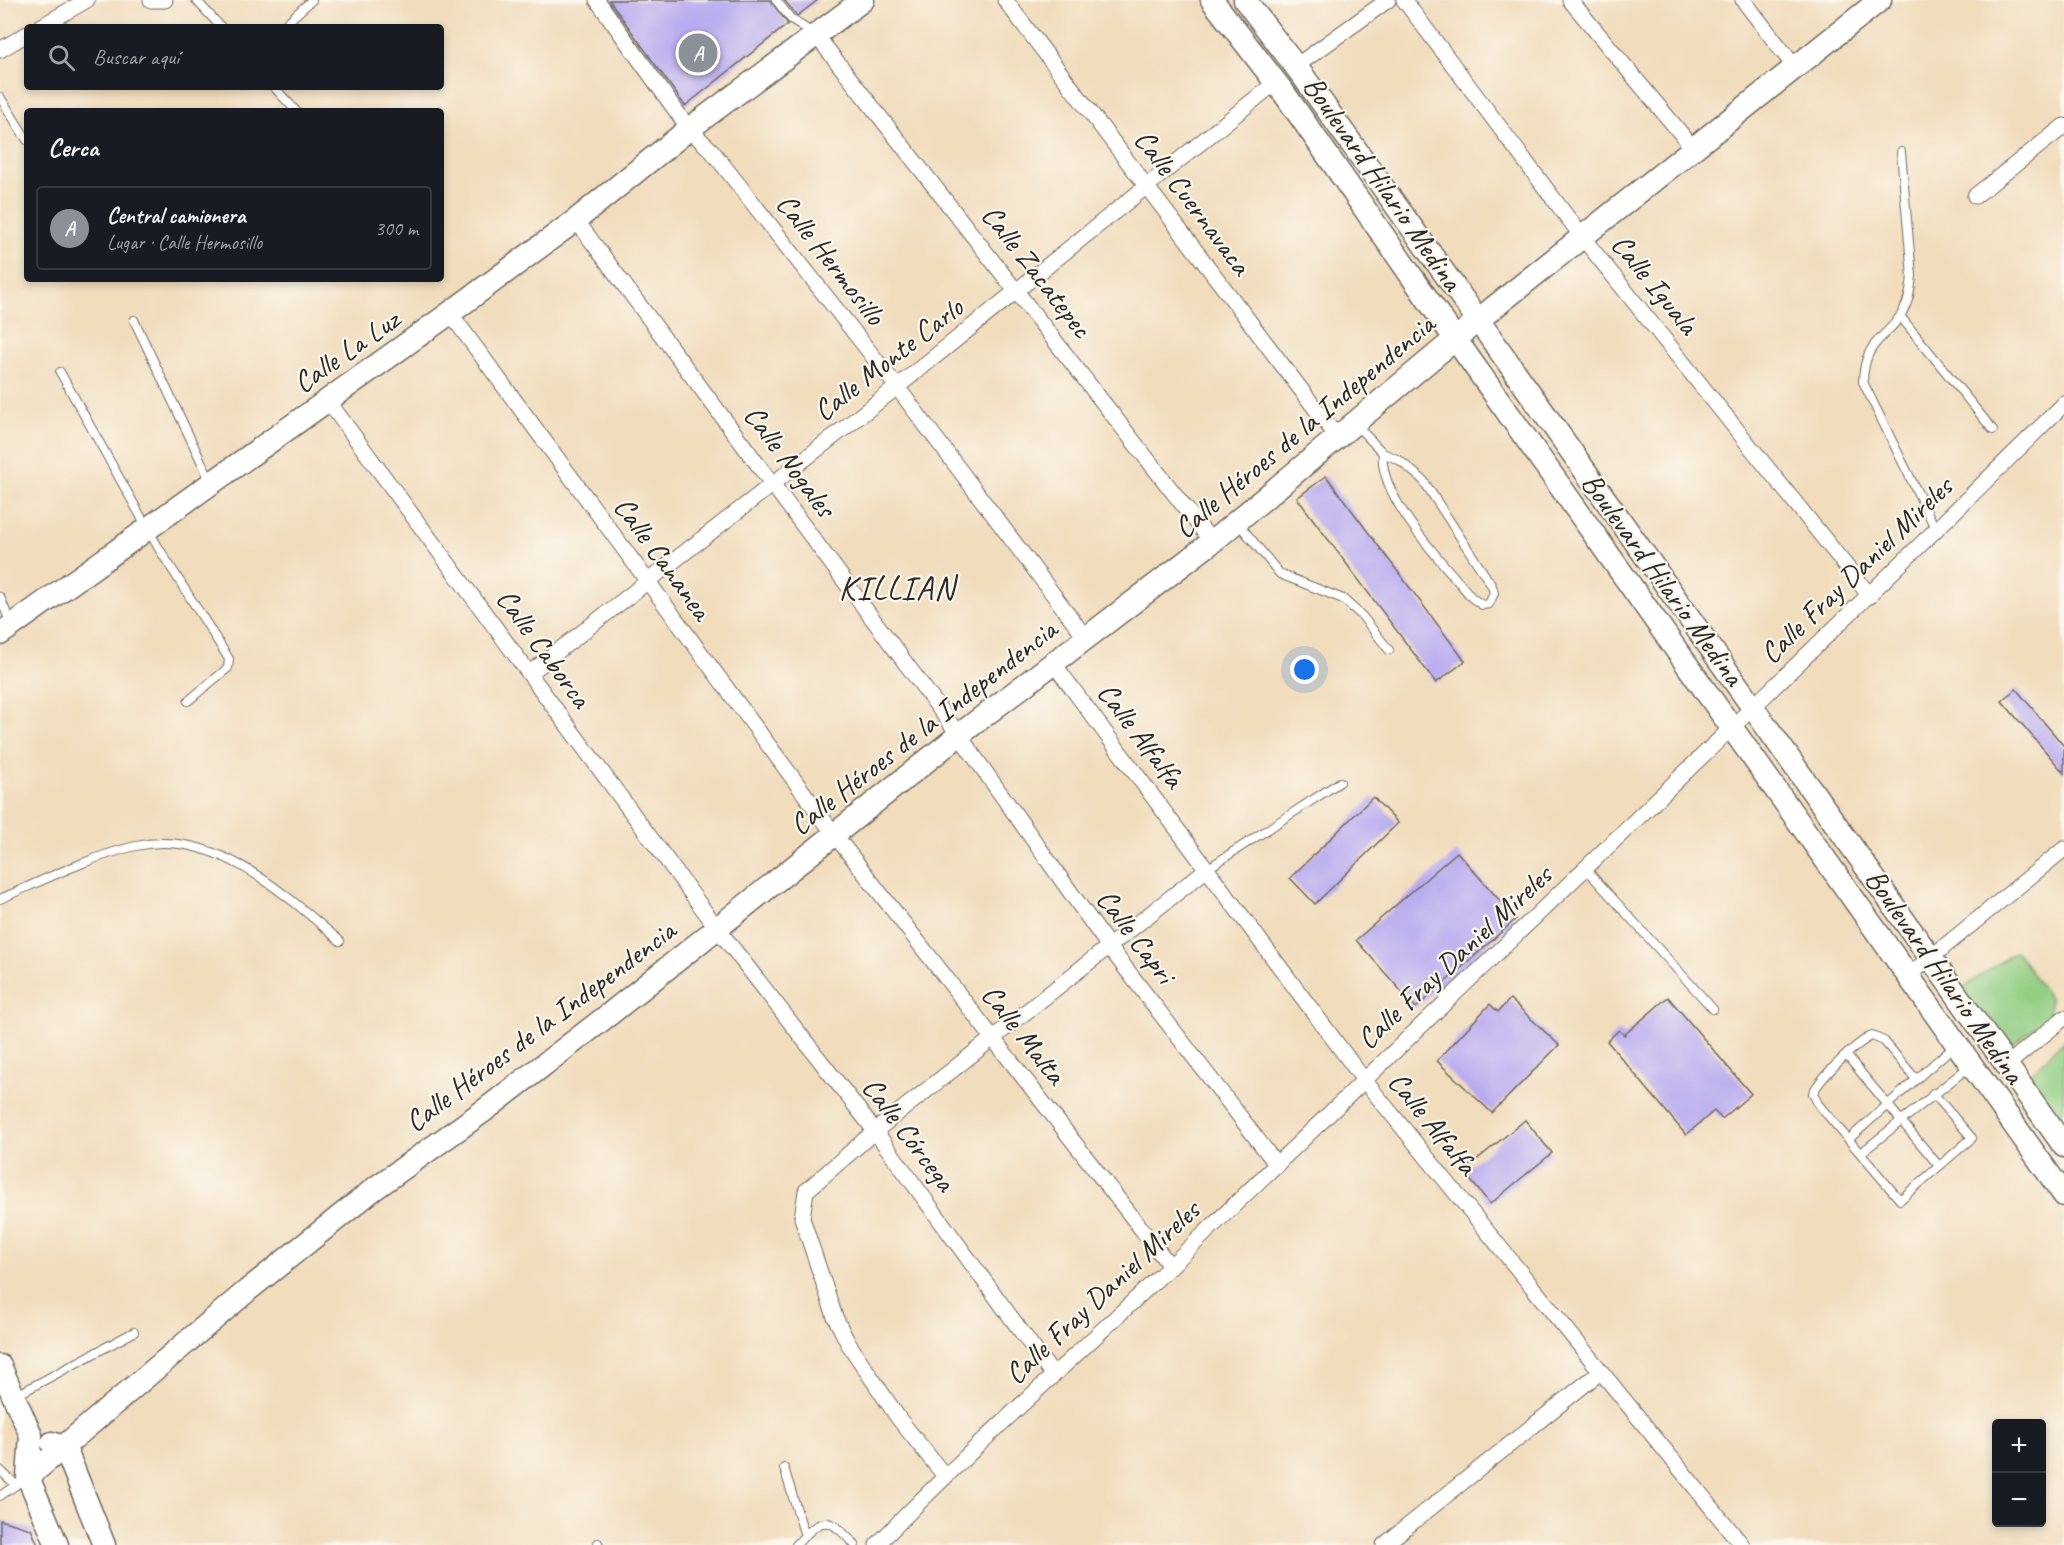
<!DOCTYPE html>
<html lang="es">
<meta charset="utf-8">
<style>
:root{--surface:#171b24;--page:#242831;--text:#f1f3f6;--muted:#9ea1a6;--line:#363941;--accent:#8c9099}
body{margin:0;font-family:Caveat,sans-serif;background:var(--page);color:var(--text)}
.controls{position:absolute;right:18px;bottom:18px;display:grid;overflow:hidden;border-radius:6px;box-shadow:0 3px 9px #0003}
.controls button{width:54px;height:54px;display:grid;place-items:center;padding:0;border:0;border-bottom:2px solid var(--line);background:var(--surface);color:var(--text);font:30px sans-serif}
.you{position:absolute;left:1305px;top:670px;width:21px;height:21px;margin:-15px;border:4px solid #fff;border-radius:50%;background:#1a73e8;box-shadow:0 0 0 9px #1a73e833}
.badge{display:grid;place-items:center;width:39px;height:39px;border-radius:50%;background:var(--accent);color:#fff;font-size:20px;font-weight:700}
.pin{position:absolute;translate:-50% -50%;border:3px solid #fff;box-shadow:0 2px 6px #0006}
.list{margin:0;padding:0;list-style:none}
h2{display:flex;justify-content:space-between;align-items:center;height:78px;margin:0;padding:0 24px;font-size:26px}
h2 small{font-size:20px;font-weight:400;color:var(--muted)}
.list li{display:grid;grid-template-columns:39px 1fr auto;gap:18px;align-items:center;box-sizing:border-box;height:84px;margin:0 12px 12px;padding:0 12px;border:2px solid var(--line);border-radius:6px}
.list b{display:block;font-size:22px;white-space:nowrap}
.list p{margin:0;font-size:20px;white-space:nowrap;color:var(--muted)}
.list em{font-size:20px;font-style:normal;color:var(--muted)}
.icon{flex:none;width:33px;height:33px;fill:none;stroke:currentColor;stroke-width:2;stroke-linecap:round;stroke-linejoin:round}
.map{position:relative;flex:none;width:2064px;height:1545px;overflow:hidden}
.search{position:absolute;background:var(--surface);box-shadow:0 3px 9px #0003;left:24px;top:24px;width:420px;height:66px;display:flex;align-items:center;gap:15px;box-sizing:border-box;padding:0 21px;border-radius:6px;color:var(--muted);font-size:22px}
.panel{position:absolute;background:var(--surface);box-shadow:0 3px 9px #0003;left:24px;top:108px;width:420px;height:174px;border-radius:6px}
.map>svg:first-child{display:block}
.green{fill:#91cd82;stroke:#5e7c56;stroke-width:1.5}
.building{fill:#b6a8f0}
.lines{fill:none;stroke-linecap:round;stroke-linejoin:round}
.lane-casing{stroke:#70695e;stroke-width:10}
.street-casing{stroke:#70695e;stroke-width:17}
.secondary-casing{stroke:#70695e;stroke-width:25}
.lane{stroke:#fff;stroke-width:8}
.street{stroke:#fff;stroke-width:15}
.secondary{stroke:#fff;stroke-width:22}
.labels{text-anchor:middle;stroke-width:4.5;stroke-linejoin:round;paint-order:stroke}
.street-label{font-size:30px;fill:#2b2b2b;stroke:#fbf7ec}
.quarter-label{font-size:33px;letter-spacing:1.5px;fill:#2b2b2b;stroke:#fbf7ec}
</style>
<div class="map">
<svg width="2064" height="1545" viewBox="0 0 2064 1545">
<rect width="100%" height="100%" fill="#fbf7ec"/>
<filter id="ink" filterUnits="userSpaceOnUse"><feTurbulence type="fractalNoise" baseFrequency=".0167" numOctaves="2"/><feDisplacementMap in="SourceGraphic" scale="12" xChannelSelector="R" yChannelSelector="G"/><feConvolveMatrix kernelMatrix="1 2 1 2 8 2 1 2 1" color-interpolation-filters="sRGB"/></filter>
<filter id="wash" filterUnits="userSpaceOnUse"><feTurbulence type="fractalNoise" baseFrequency=".008" numOctaves="4" result="noise"/><feDisplacementMap in="SourceGraphic" scale="24" xChannelSelector="R" yChannelSelector="G"/><feGaussianBlur stdDeviation="1.35" result="paint"/><feColorMatrix in="noise" values="0 0 0 0 0 0 0 0 0 0 0 0 0 0 0 0 0 1.4 0 .05"/><feComposite in="paint" operator="in"/></filter>
<g filter="url(#wash)">
<rect width="100%" height="100%" fill="#f1dcbc"/>
<path class="green" d="M2016,951L2051,1000L2048,1013L2056,1012L2005,1050L1963,988Z
M2064,1040V1110L2051,1123L2022,1083Z"/>
<g id="blocks">
<path class="building" d="M609,0H770L788,24L685,106Z
M784,0H818L797,16Z
M1326,476L1465,661L1436,683L1297,498Z
M2016,689L2064,746V773L2002,701Z
M1373,797L1398,823L1315,904L1290,878Z
M1457,852L1516,919L1416,1008L1356,940Z
M1668,997L1751,1094L1722,1119L1714,1111L1686,1135L1607,1041L1619,1030L1624,1035Z
M1510,999L1559,1045L1492,1113L1437,1061L1490,1004L1498,1012Z
M1525,1120L1552,1153L1490,1204L1463,1171Z
M0,1520L31,1529L38,1545H0Z"/>
</g>
</g>
<g filter="url(#ink)">
<use href="#blocks" fill-opacity="0" stroke="#70695e" stroke-width="1.5"/>
<g class="lines">
<g class="lane-casing">
<path id="lane" d="M196,0L221,27
M776,0L791,19L813,33
M282,27L312,0
M274,87L296,111
M0,97L27,140
M1901,152L1912,276C1911,286 1910,296 1906,305C1892,339 1864,335 1863,382L1936,530
M1900,316L1993,430
M134,320L211,482
M60,372L158,547L229,659L228,668L188,701
M1357,426L1383,453L1399,460L1423,480L1492,586L1494,593L1489,604L1482,605L1472,598C1444,563 1378,498 1383,453
M1238,523L1280,574L1343,599L1362,616L1389,650
M0,597L11,624
M1207,869L1340,782
M1586,869L1713,1009
M0,899C44,880 89,857 136,846C215,828 285,894 340,941
M1847,1056L1939,1166
M1915,1078L1884,1041L1872,1036C1857,1042 1820,1078 1813,1093L1818,1104L1900,1200L1972,1138L1933,1093
M1849,1139L1955,1045
M1861,1153L1970,1066
M15,1396L134,1332
M784,1468L805,1536
M0,1470L16,1485
M0,1496L26,1478
M598,1543L599,1545
M796,1545C823,1516 827,1515 855,1545"/>
</g>
<g class="street-casing">
<path id="street" d="M151,0H165
M597,0L689,129L712,151L897,387L1086,638
M1005,0L1337,437
M1404,0L1583,238L1870,596
M1570,0L1693,148
M1743,0L1794,66
M40,27L87,0
M816,35L1212,542
M0,50L27,34
M1296,66L1388,0
M1975,196L2064,126
M576,220L959,735L1110,948L1277,1165
M450,313L834,834L1171,1267
M328,401L717,928L875,1131L1053,1375
M1054,664L1364,1080L1742,1545
M530,673L897,387L1276,82
M1908,976L2064,849
M2008,1064L2064,1018
M944,1475L899,1419L848,1343L835,1317L802,1218L806,1191L875,1131L1207,869
M877,1545C981,1437 1094,1341 1201,1237C1489,960 1779,685 2064,404
M1384,1545L1599,1373"/>
</g>
<g class="secondary-casing">
<path id="secondary" d="M1212,0L1284,93L1456,340L2064,1195
M1245,0L1303,76L1478,320L2064,1146
M0,634L450,313L576,220L689,129L863,0
M0,1366L31,1435L28,1477L57,1545
M52,1443L65,1448L104,1545
M28,1477L248,1290L374,1189L485,1110L611,1013L959,735L1212,542L1478,320L1880,0"/>
</g>
<use href="#lane" class="lane"/>
<use href="#street" class="street"/>
<use href="#secondary" class="secondary"/>
</g>
</g>
<g class="labels">
<g class="street-label">
<text transform="translate(1383 183) rotate(55)" y="10">Boulevard Hilario Medina</text>
<text transform="translate(1193 202) rotate(53)" y="10">Calle Cuernavaca</text>
<text transform="translate(831 259) rotate(52)" y="10">Calle Hermosillo</text>
<text transform="translate(1037 271) rotate(52)" y="10">Calle Zacatepec</text>
<text transform="translate(1655 284) rotate(51)" y="10">Calle Iguala</text>
<text transform="translate(346 351) rotate(-35)" y="10">Calle La Luz</text>
<text transform="translate(888 359) rotate(-38)" y="10">Calle Monte Carlo</text>
<text transform="translate(1304 426) rotate(-40)" y="10">Calle Héroes de la Independencia</text>
<text transform="translate(790 461) rotate(53)" y="10">Calle Nogales</text>
<text transform="translate(663 558) rotate(54)" y="10">Calle Cananea</text>
<text transform="translate(1856 570) rotate(-44)" y="10">Calle Fray Daniel Mireles</text>
<text transform="translate(1663 579) rotate(54)" y="10">Boulevard Hilario Medina</text>
<text transform="translate(544 648) rotate(54)" y="10">Calle Caborca</text>
<text transform="translate(923 727) rotate(-38)" y="10">Calle Héroes de la Independencia</text>
<text transform="translate(1141 735) rotate(53)" y="10">Calle Alfalfa</text>
<text transform="translate(1136 936) rotate(53)" y="10">Calle Capri</text>
<text transform="translate(1454 957) rotate(-43)" y="10">Calle Fray Daniel Mireles</text>
<text transform="translate(1945 976) rotate(55)" y="10">Boulevard Hilario Medina</text>
<text transform="translate(540 1026) rotate(-37)" y="10">Calle Héroes de la Independencia</text>
<text transform="translate(1024 1034) rotate(52)" y="10">Calle Malta</text>
<text transform="translate(1433 1123) rotate(51)" y="10">Calle Alfalfa</text>
<text transform="translate(909 1134) rotate(53)" y="10">Calle Córcega</text>
<text transform="translate(1102 1292) rotate(-43)" y="10">Calle Fray Daniel Mireles</text>
</g>
<g class="quarter-label">
<text x="897" y="599">KILLIAN</text>
</g>
</g>
</svg>
<div class="controls">
<button>+</button>
<button>−</button>
</div>
<div class="you"></div>
<div class="pin badge" style="left:698px;top:53px">A</div>
<div class="search"><svg class="icon" aria-label="search" viewBox="0 0 24 24"><circle cx="10" cy="10" r="6"/><path d="M15 15l6 6"/></svg>Buscar aquí</div>
<section class="panel">
<h2>Cerca<small></small></h2>
<ul class="list">
<li><span class="badge">A</span><div><b>Central camionera</b><p>Lugar · Calle Hermosillo</p></div><em>300 m</em></li>
</ul>
</section>
</div>
